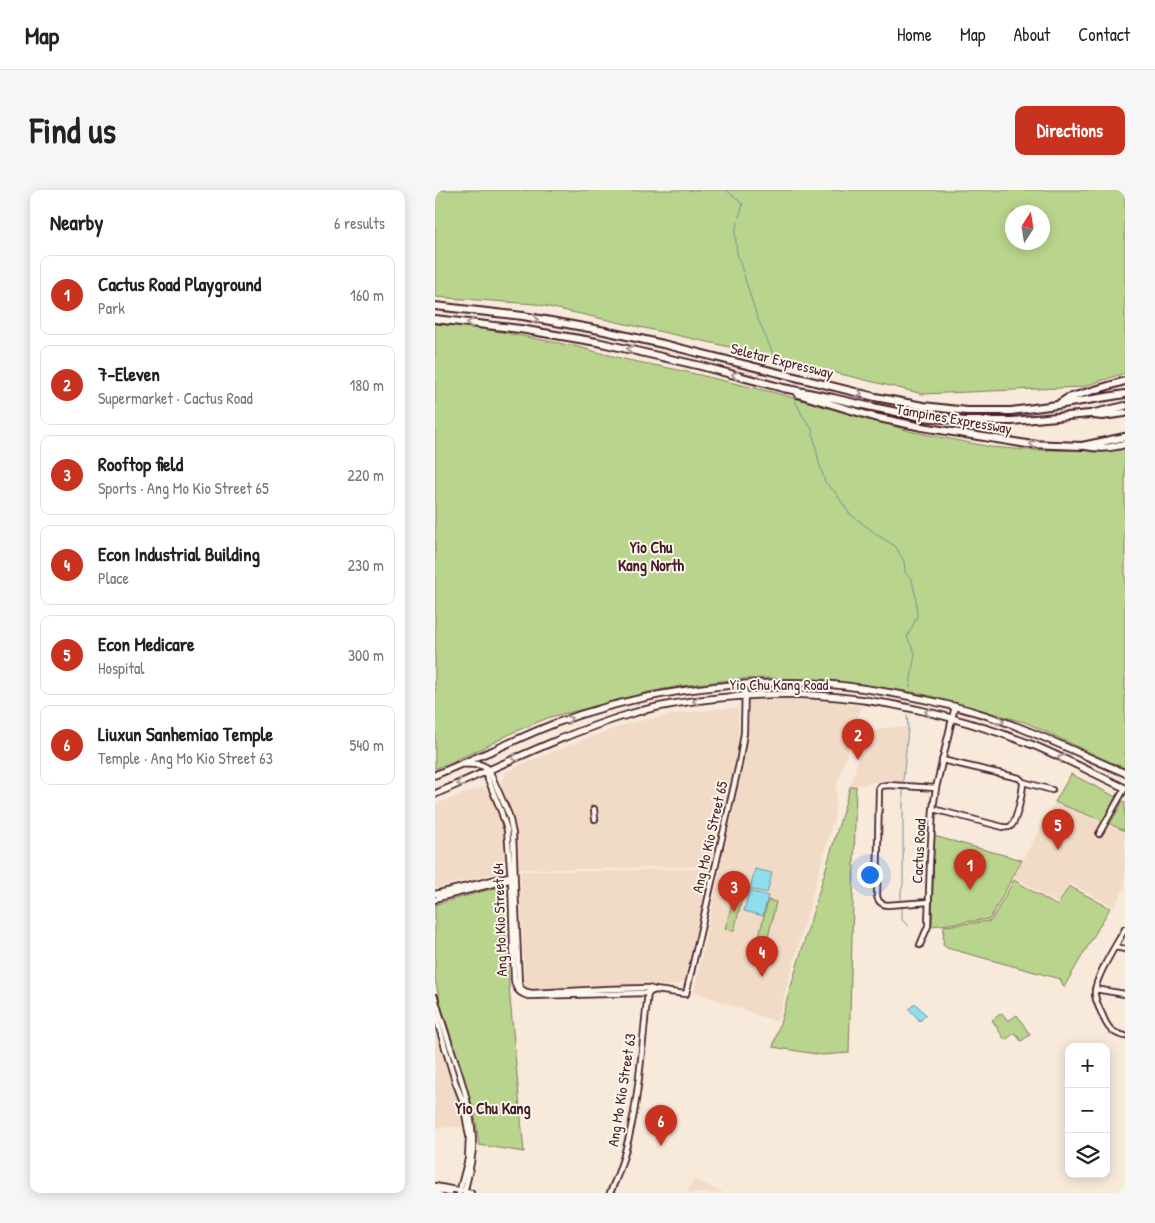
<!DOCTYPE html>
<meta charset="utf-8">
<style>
:root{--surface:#fff;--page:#f6f6f6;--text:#222;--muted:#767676;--line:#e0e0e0;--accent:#c8321e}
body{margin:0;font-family:"Patrick Hand",sans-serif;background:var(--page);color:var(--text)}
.controls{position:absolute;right:15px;bottom:15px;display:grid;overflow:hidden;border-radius:10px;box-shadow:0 2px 12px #0003}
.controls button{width:45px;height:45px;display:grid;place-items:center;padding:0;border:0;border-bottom:1px solid var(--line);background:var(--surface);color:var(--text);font:25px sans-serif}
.compass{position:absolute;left:570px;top:15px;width:45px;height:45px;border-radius:50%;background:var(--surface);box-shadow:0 2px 12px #0003;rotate:12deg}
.you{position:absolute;left:434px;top:684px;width:18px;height:18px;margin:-12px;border:4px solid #fff;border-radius:50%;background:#1a73e8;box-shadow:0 0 0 8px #1a73e833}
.badge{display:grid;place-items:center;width:32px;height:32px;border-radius:50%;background:var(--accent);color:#fff;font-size:16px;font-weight:700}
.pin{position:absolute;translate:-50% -41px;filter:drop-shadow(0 1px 2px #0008)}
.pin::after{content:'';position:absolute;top:26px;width:18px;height:15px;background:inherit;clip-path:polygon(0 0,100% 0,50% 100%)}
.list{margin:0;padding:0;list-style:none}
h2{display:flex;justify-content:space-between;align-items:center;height:65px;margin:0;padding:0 20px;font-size:21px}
h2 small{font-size:16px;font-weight:400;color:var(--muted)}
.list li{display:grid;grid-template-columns:32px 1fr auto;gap:15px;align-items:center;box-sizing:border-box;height:80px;margin:0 10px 10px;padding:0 10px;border:1px solid var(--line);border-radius:10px}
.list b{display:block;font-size:19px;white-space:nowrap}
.list p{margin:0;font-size:16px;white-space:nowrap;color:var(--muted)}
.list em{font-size:16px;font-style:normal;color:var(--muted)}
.icon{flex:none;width:28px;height:28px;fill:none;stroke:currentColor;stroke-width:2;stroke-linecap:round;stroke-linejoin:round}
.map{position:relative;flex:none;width:690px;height:1003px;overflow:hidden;border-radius:10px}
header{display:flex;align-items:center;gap:30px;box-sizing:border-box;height:70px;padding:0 25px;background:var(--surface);border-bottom:1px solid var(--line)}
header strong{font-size:24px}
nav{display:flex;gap:28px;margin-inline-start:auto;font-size:18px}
.intro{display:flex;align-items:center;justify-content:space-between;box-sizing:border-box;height:120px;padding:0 30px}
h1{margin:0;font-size:35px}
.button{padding:12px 22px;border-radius:10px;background:var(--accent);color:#fff;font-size:18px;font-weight:700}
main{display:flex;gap:30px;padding:0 30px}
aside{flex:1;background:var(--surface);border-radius:10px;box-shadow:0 2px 12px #0003}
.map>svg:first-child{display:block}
.built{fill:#f2dbc6}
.green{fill:#b9d48c;stroke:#827a5c;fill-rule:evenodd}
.water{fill:#8fdeed;stroke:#73929f}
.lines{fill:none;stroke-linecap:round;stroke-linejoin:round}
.stream{stroke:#73929f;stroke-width:1}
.minor-casing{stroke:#4a1f2b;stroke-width:8}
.major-casing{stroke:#4a1f2b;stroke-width:9}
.highway-casing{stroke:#4a1f2b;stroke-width:10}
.minor{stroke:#fbf7ec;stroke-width:4.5}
.major{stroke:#fbf7ec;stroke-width:5.5}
.highway{stroke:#fbf7ec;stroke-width:6}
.oneway{stroke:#ab9695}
.labels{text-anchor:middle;stroke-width:4;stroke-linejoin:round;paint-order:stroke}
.street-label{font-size:15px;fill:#4a1f2b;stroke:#fbf7ec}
.neighbourhood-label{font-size:16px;font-weight:bold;fill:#4a1f2b;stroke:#fbf7ec}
</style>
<header>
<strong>Map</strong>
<nav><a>Home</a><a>Map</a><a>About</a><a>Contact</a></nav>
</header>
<div class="intro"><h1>Find us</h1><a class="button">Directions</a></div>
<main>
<aside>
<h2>Nearby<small>6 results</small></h2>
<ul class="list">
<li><span class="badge">1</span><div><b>Cactus Road Playground</b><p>Park</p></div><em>160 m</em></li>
<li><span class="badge">2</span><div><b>7-Eleven</b><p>Supermarket · Cactus Road</p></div><em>180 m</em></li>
<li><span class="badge">3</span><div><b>Rooftop field</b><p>Sports · Ang Mo Kio Street 65</p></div><em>220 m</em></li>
<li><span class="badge">4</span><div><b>Econ Industrial Building</b><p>Place</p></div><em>230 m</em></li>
<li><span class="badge">5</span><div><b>Econ Medicare</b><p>Hospital</p></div><em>300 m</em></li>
<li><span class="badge">6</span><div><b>Liuxun Sanhemiao Temple</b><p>Temple · Ang Mo Kio Street 63</p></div><em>540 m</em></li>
</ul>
</aside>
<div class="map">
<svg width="690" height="1003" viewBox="0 0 690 1003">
<rect width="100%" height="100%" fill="#f7eadb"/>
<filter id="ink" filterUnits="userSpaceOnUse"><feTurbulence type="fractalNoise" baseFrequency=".02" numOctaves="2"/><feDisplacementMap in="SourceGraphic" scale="10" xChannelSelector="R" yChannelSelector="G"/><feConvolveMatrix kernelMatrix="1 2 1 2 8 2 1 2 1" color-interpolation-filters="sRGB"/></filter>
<g filter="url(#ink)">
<path class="built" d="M314,506H368L427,516L402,595L400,625L342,832L259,802L312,554L314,536Z
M288,518H303L304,547L300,573L277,676L164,679H84L81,643L77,627L65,599L66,591L71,582L87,574L155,547L195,533L232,525Z
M473,537L467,593L446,591L415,597L429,548L446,538Z
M48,597L56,605L68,637L72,681L0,698V614Z
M620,612L690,642V697L679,717L634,693L622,713L578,687Z
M277,678L249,790L246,794L241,795L98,800L93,799L91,795L89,790L85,681H164Z
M0,838L26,913L30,937L0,938Z
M258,989L289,1003H252Z"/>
<path class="green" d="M0,0H690V183L647,197L488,204L286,155L100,114L0,107ZM578,22H608V52H578Z
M0,134L40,137L139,156L193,170L239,179L341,203L443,231L474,241L556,257L592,260H635L663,258L690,252V578L675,572L592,533L492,505L471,501L397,491L332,488L304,489L245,496L213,502L183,511L115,527L79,542L48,558L0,579Z
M636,584L681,607L668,631L620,612Z
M421,596L414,863L387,865L338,857L415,597Z
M688,611L690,612V641L675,634Z
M499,646L587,670L555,729L497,736Z
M579,690L622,716L634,696L675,718L629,797L625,789L512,758L508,755L509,736L556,731Z
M67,696L75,808L89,962L44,955L40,925L23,869L6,815L0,789V716L2,714Z
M300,703L308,705L299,741L290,739Z
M333,710L341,712L333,748L324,746Z
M567,823L573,831L582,825L595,845L586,851L580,843L570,850L557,830Z"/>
<path class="water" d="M320,679L337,683L332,703L315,699Z
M314,701L333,706L328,726L309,721Z
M480,813L491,825L485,831L474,819Z"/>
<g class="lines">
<path class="stream" d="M291,0L300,7L308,15L304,27
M303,32L300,42L302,63L322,127L342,173
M358,206L367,225L377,239L384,273L390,292L400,302L414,323L444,346L460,356L469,371L470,382L477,390L481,408L482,427L472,447L480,463L475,497
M468,591L473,539L472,525
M466,709V701L468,695V599
M467,717V730L474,736"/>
<g class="minor-casing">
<path id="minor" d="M507,570L584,588L588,592L617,600
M54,580L74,625L78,644L84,795C87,801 91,802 97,803L172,799L213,798L220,800L251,804L304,574L309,543L310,494
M50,582L66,621L72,640L76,689L79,789C80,799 84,803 93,806L213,803L220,800
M159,619L160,629
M498,619L568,637C572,637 574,638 576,636C582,631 588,600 588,592
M664,644L690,598
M0,704L78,685
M0,710L3,708L78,689
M494,712L452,715C446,714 443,712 442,706L444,599L446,596L453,595L501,598
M690,739C682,754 658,790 660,805C661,811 664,818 667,824C672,837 676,843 690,846
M485,755L493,736L495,671L498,619L501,598L520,516
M680,757L690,759
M660,799L690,804
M0,807C12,855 37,904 38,953C38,971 33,987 29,1003
M0,824L20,891L28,912L34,946L33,969L24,1003
M0,996L36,1003
M0,1000L15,1003
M175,1003C204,941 205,869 213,802"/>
</g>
<g class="major-casing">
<path id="major" d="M28,574C38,574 47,573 54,580
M0,585C20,577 39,568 59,560C79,551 100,541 121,533C203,503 290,491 377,493C415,495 454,502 492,510C508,514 524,517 540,522C591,537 640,562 690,583
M0,604C65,576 128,544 195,524C224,515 254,511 284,508C315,505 348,503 378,505C453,509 528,528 598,555C629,568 660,584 690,598"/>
</g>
<g class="highway-casing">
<path id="highway" d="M0,116L88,126L165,140L228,154L440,207L488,216L532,221H576L622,215L690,204
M0,129L85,139L162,152L266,176L348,198L398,208L437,217L487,227L531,231H577L655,224L690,216
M363,204L439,227L487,237L592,254L647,256L690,247
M625,213L633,208L690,191
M659,225L667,226L690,223
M650,256C666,259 675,258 690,254"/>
</g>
<use href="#minor" class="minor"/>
<use href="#major" class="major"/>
<use href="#highway" class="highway"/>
</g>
<defs><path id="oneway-chevron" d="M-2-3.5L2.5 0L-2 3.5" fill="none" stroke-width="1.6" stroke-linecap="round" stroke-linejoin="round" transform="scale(1.25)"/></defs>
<g class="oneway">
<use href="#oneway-chevron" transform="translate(100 129) rotate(10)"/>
<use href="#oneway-chevron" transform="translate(35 133) rotate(-173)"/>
<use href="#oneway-chevron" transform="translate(195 159) rotate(-167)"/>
<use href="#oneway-chevron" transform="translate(300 185) rotate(-165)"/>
<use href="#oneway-chevron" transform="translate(424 203) rotate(14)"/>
<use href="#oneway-chevron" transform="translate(598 254) rotate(-176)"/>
<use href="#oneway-chevron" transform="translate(261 511) rotate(174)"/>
<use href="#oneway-chevron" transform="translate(493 522) rotate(-167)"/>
<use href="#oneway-chevron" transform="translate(134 529) rotate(-18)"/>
<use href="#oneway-chevron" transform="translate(566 531) rotate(20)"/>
<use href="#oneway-chevron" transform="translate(80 568) rotate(155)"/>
<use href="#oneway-chevron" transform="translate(626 568) rotate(-155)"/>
<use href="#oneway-chevron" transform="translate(25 593) rotate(157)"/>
</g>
</g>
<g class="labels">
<g class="street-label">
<text transform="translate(347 171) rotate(14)" y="5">Seletar Expressway</text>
<text transform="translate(519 229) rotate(10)" y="5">Tampines Expressway</text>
<text x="344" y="500">Yio Chu Kang Road</text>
<text transform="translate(275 647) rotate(-77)" y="5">Ang Mo Kio Street 65</text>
<text transform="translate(484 661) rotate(-87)" y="5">Cactus Road</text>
<text transform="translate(65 730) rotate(-92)" y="5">Ang Mo Kio Street 64</text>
<text transform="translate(187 900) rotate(-81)" y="5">Ang Mo Kio Street 63</text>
</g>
<g class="neighbourhood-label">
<text x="216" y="363">Yio Chu<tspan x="216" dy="18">Kang North</tspan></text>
<text x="58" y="924">Yio Chu Kang</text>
</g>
</g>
</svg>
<div class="controls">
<button>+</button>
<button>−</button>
<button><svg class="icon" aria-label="layers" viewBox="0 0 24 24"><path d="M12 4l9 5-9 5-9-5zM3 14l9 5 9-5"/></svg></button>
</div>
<svg class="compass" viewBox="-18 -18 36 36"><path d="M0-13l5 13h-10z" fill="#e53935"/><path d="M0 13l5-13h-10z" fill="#767676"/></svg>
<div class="you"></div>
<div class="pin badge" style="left:535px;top:700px">1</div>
<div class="pin badge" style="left:423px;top:570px">2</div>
<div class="pin badge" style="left:299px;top:722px">3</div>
<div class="pin badge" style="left:327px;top:787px">4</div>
<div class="pin badge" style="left:623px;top:660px">5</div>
<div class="pin badge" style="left:226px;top:956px">6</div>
</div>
</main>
